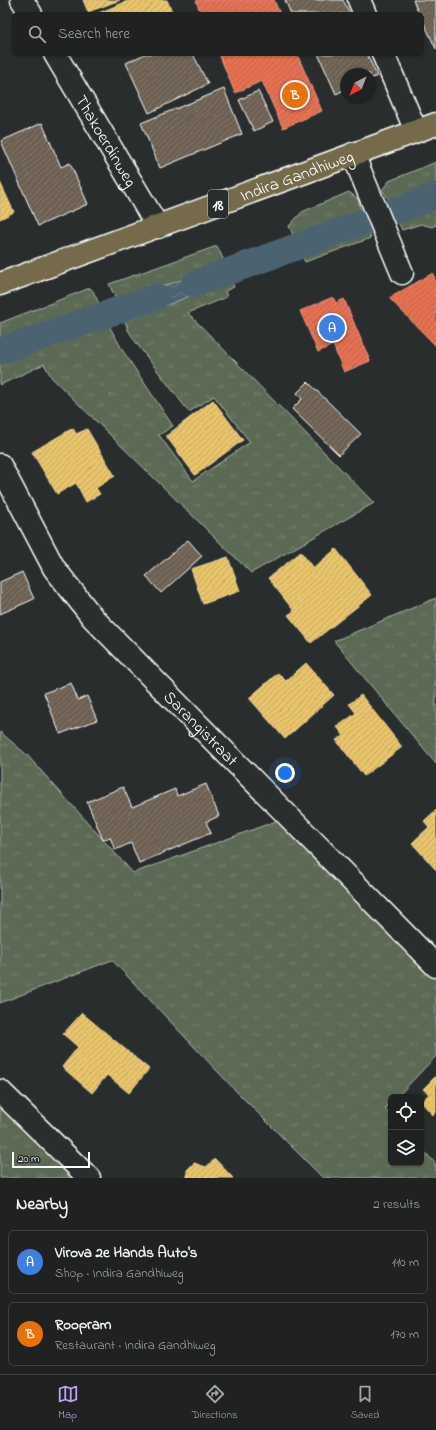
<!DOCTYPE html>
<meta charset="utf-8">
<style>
:root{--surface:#202222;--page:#2d2f2f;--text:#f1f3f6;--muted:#a2a4a5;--line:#3d3f40;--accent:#bca0f2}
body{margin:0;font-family:"Indie Flower",sans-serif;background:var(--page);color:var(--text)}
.controls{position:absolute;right:12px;bottom:12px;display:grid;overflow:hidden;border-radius:6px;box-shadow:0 1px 3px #0004}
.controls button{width:36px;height:36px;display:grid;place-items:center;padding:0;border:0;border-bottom:1px solid var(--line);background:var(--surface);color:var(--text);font:20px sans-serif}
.compass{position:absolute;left:340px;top:68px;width:36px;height:36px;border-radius:50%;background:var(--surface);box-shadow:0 1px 3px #0004;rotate:222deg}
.scale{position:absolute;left:12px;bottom:10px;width:78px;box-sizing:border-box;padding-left:4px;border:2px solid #fff;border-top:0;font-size:11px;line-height:14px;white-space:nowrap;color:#fff;-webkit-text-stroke:3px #2a2d2e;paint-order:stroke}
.you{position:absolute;left:285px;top:773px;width:14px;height:14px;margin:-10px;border:3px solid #fff;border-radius:50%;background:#1a73e8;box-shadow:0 0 0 6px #1a73e833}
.badge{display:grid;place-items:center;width:26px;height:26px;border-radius:50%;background:var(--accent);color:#fff;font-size:13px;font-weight:700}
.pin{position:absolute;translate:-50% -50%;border:2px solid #fff;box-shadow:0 1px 4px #0006}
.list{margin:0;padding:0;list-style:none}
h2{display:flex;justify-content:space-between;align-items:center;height:52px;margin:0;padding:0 16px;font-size:17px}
h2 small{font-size:13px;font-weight:400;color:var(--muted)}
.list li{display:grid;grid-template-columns:26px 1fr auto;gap:12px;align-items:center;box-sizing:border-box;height:64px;margin:0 8px 8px;padding:0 8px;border:1px solid var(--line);border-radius:6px}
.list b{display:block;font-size:15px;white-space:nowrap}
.list p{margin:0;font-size:13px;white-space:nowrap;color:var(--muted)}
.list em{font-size:13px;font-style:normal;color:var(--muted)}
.icon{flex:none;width:22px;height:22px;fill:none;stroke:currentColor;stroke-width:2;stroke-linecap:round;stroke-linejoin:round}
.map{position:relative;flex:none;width:436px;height:1178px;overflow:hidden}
.search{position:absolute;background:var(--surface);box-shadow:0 1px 3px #0004;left:12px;right:12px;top:12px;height:44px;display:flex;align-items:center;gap:10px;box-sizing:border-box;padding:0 14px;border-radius:6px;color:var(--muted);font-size:15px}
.sheet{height:196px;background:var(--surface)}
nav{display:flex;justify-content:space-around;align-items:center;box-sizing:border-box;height:56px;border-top:1px solid var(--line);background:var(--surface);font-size:11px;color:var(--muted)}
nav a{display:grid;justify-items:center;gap:2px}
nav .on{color:var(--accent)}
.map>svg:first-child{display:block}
.grass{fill:url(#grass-tufts);stroke:#adb5aa}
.water{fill:url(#water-waves);stroke:#93a1a9}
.homes{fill:url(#homes-hatch);stroke:#f0d697}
.shops{fill:url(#shops-hatch);stroke:#ee9a85}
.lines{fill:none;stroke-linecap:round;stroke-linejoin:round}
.canal{stroke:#4b636f;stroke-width:27}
.building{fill:url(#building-hatch);stroke:#fff}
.minor-casing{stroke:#fff;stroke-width:25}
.major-casing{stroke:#fff;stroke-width:25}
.minor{stroke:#2a2d2e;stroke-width:22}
.major{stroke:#746b4b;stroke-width:22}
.labels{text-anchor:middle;stroke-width:4;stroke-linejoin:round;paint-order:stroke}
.shield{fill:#2a2d2e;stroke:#bfc0c0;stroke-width:1}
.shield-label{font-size:16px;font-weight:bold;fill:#fff}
.street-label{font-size:17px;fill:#fff;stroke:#2a2d2e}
</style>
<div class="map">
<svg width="436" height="1178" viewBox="0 0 436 1178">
<defs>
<pattern id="grass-tufts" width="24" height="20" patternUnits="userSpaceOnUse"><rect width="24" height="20" fill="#5b6b54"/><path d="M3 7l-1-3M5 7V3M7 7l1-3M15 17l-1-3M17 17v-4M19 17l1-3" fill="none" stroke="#74816e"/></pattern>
<pattern id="water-waves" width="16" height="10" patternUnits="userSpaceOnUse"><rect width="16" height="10" fill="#4b636f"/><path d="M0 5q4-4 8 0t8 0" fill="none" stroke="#667a85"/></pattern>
<pattern id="homes-hatch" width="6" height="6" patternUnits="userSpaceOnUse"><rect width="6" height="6" fill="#e9c46a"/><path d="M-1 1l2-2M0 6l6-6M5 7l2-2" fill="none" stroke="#c2a662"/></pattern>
<pattern id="shops-hatch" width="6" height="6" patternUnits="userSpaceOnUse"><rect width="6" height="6" fill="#e76f51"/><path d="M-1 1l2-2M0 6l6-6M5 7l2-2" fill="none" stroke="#b86450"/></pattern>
<pattern id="building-hatch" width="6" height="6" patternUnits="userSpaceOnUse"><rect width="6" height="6" fill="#6d6053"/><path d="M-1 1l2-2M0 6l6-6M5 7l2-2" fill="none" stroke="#83786d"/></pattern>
</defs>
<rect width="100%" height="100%" fill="#2a2d2e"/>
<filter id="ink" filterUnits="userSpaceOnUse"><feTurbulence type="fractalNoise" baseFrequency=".025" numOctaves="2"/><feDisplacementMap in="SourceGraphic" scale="8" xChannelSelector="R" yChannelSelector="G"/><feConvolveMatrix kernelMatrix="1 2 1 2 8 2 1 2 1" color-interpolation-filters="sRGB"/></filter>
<g filter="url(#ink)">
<path class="grass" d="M436,162V183L389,200L382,190L389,181Z
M349,192L358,199L361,211L300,233L308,254L368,231L371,238L305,262L289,226L302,212Z
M436,207V225L432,227L421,224L402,230L397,220Z
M217,246L226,265L128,298L118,304L109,284Z
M230,278L234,287L225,291L227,297L188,313L374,503L251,573L52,378L44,364L0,385V360L107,322L123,351L173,426L159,435L193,481L250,442L214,396L189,412L137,344L128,330L124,318L130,320L219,284Z
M90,288L93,291L100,306L0,343V323Z
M436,598V764L334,641Z
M0,732L27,755L133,873L282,819L436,976V1056L397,1097H391V1103L385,1109L391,1116V1163H421V1148L436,1164V1178H323L237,1092L112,960L0,1003Z
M0,1098L82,1178H0Z"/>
<path class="water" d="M436,183V207L397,220L389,200Z
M361,211L368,231L308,254L300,233Z
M226,265L230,278L219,284L130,320L124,318L118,304L128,298Z
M100,306L107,322L0,360V343Z"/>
<path class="homes" d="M83,0H120L88,12Z
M130,0H167L173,14H96Z
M0,182L14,212L0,219Z
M213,400L243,440L195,475L166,436Z
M73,428L76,434L87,429L115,476L96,488L100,494L86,502L76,483L57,494L32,452Z
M336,549L372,595L311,643L288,615L294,611L268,578L301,552L313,568Z
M228,557L240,591L203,604L191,569Z
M306,663L334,695L285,739L249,698L278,673L286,681Z
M361,695L402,747L364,776L336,740L344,736L337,727L356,713L349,704Z
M436,810V870L412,843L429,827L424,821Z
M82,1013L149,1069L129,1093L107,1075L92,1093L62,1067L78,1047L63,1034Z
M436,1076V1112L433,1115L421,1102L429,1094L423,1089Z
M215,1159L233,1178H187V1170L194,1163L206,1167Z"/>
<path class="shops" d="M199,0H274L280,14H201L196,1Z
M219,54H297L322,111L283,128L262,81L235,93Z
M433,273L435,280H436V346L389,298Z
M333,297L336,303L344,299L370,361L344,372L333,345L318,352L300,311Z"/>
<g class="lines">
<path class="canal" d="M194,284L436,196
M0,351L156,297"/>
</g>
<path class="building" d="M285,0H343L350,14H291Z
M413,0H436V49L422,19V14H419Z
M145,54H193L208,84L149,113L126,63Z
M318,54H367L377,76L370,79V74H346V89L336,94Z
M224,89L242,134L160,168L141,123Z
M258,91L273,122L254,131L239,100Z
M42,123L61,167L70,163L88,204L38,226L1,141Z
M308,382L361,434L339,455L292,409L302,399L297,393Z
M188,540L202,556L161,593L146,576Z
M22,572L34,599L0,614V582Z
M71,683L78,700L87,696L97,720L60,734L44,693Z
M206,784L219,816L206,822L211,833L139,863L131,843L115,850L110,837L103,840L87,802L123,787L132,807L175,789L177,796Z"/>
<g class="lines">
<g class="minor-casing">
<g id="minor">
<path d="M22,0L31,14"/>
<path d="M359,0L365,14"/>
<path id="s1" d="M55,54L158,227"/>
<path d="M383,54L416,131"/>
<path d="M353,154L402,273"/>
<path id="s2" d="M0,465L54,568L93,618L436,966"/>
<path d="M0,1091L89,1178"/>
</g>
</g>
<g class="major-casing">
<g id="major">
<path id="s3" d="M0,284L436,124"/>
</g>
</g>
<use href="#minor" class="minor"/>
<use href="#major" class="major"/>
</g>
</g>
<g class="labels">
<rect class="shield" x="208" y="190" width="20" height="28" rx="3"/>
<g class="shield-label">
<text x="218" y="210">18</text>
</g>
<g class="street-label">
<text dy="6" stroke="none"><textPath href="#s1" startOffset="101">Thakoerdinweg</textPath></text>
<text dy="6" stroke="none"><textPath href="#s3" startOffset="316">Indira Gandhiweg</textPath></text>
<text dy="6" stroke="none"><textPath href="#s2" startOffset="334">Sarangistraat</textPath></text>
</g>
</g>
</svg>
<div class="controls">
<button><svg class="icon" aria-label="locate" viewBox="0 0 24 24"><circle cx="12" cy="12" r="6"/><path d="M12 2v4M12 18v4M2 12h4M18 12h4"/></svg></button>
<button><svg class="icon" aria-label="layers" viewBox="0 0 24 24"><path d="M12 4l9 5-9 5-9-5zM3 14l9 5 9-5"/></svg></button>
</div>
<svg class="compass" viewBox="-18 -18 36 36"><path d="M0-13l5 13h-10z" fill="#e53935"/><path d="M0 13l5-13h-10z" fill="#a2a4a5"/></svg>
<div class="scale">20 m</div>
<div class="you"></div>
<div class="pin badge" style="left:332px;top:328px;background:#3f7fe0">A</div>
<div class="pin badge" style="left:295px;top:95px;background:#e8710a">B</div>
<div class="search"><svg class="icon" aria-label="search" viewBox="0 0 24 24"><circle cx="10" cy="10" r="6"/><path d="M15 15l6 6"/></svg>Search here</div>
</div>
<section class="sheet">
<h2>Nearby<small>2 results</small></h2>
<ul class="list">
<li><span class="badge" style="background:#3f7fe0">A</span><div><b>Virova 2e Hands Auto's</b><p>Shop · Indira Gandhiweg</p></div><em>110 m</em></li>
<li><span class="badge" style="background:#e8710a">B</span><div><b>Roopram</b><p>Restaurant · Indira Gandhiweg</p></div><em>170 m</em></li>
</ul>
</section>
<nav>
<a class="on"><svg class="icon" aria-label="map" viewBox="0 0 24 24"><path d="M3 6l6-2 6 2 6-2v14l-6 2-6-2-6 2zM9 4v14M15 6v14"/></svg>Map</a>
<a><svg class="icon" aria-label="directions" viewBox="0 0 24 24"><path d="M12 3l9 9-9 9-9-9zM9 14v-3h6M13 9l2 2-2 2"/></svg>Directions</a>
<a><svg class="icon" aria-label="saved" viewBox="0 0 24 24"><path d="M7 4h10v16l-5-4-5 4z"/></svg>Saved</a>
</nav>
